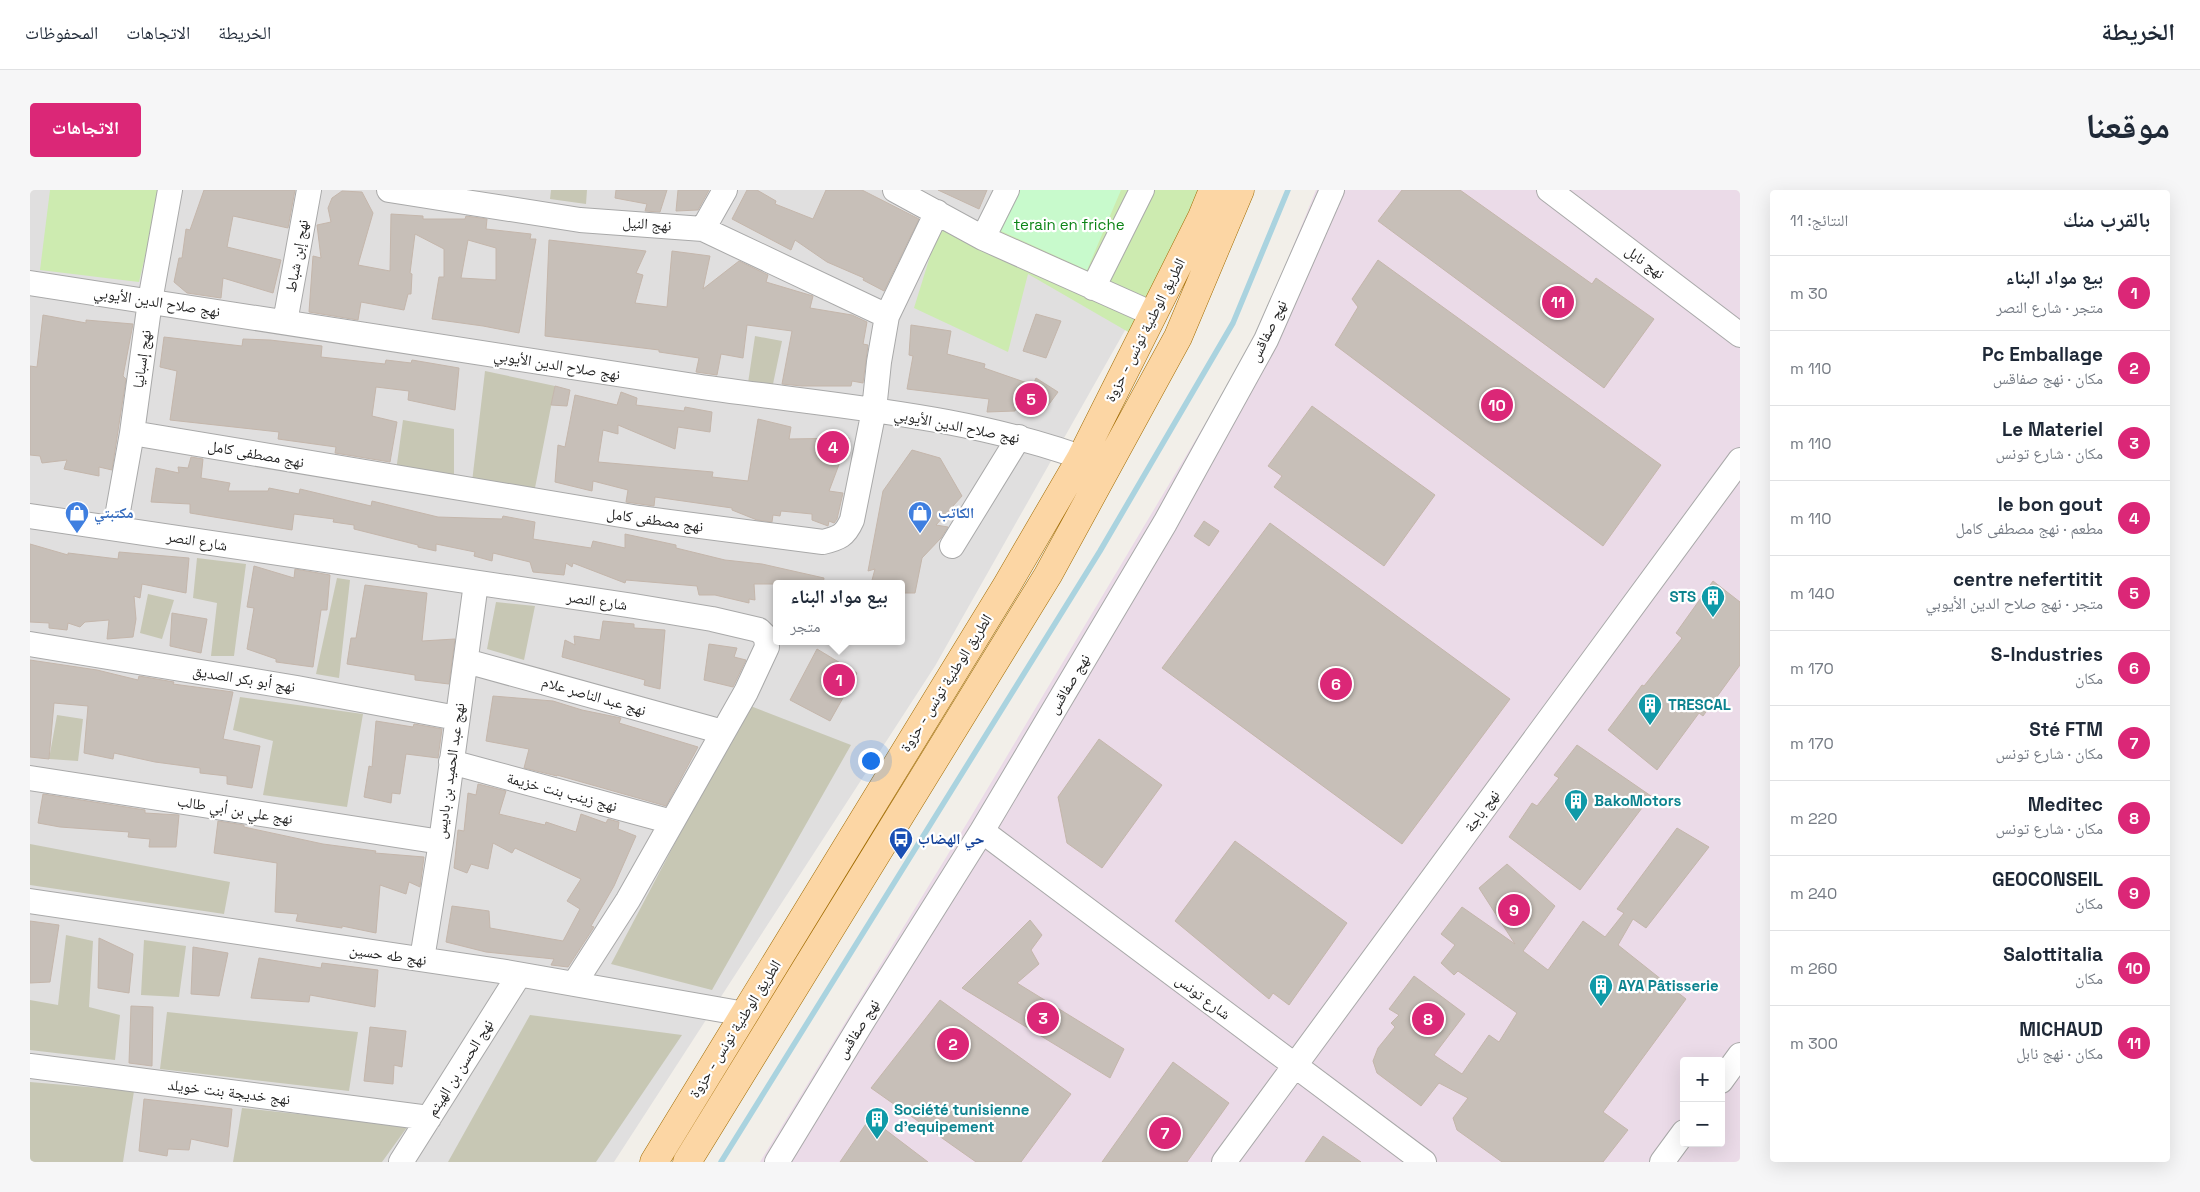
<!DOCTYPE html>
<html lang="ar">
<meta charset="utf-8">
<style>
:root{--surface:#fff;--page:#f6f6f7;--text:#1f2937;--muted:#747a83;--line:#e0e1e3;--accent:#db2777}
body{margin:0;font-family:"Space Grotesk","Noto Naskh Arabic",sans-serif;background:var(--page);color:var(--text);direction:rtl}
.controls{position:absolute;right:15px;bottom:15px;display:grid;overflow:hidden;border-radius:5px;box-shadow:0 5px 20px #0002}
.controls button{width:45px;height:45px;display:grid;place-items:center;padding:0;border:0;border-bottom:1px solid var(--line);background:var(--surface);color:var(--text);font:25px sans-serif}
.you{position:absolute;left:840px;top:570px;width:18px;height:18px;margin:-12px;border:4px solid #fff;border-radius:50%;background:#1a73e8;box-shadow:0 0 0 8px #1a73e833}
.badge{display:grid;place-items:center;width:32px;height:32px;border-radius:50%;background:var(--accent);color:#fff;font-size:16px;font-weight:700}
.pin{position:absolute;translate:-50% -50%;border:2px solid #fff;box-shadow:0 1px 5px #0006}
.popup{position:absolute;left:743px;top:390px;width:132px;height:65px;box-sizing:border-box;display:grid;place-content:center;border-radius:5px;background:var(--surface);filter:drop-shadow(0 1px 4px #0005);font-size:16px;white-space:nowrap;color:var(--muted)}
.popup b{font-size:19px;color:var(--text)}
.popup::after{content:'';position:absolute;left:50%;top:100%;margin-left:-10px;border:10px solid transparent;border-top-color:var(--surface)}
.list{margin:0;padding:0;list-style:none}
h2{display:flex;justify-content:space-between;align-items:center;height:65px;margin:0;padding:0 20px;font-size:21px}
h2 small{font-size:16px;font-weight:400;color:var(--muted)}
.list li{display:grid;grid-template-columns:32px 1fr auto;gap:15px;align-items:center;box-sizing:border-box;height:75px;padding:0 20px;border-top:1px solid var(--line)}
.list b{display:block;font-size:19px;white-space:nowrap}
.list p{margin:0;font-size:16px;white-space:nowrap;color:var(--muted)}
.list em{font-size:16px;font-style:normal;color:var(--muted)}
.map{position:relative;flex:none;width:1710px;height:972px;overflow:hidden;direction:ltr;border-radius:5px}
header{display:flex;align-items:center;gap:30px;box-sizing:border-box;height:70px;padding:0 25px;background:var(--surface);border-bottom:1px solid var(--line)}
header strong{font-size:24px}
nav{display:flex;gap:28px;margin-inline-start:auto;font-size:18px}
.intro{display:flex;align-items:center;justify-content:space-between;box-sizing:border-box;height:120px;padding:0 30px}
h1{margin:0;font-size:35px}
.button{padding:12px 22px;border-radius:5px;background:var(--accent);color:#fff;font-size:18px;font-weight:700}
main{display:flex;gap:30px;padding:0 30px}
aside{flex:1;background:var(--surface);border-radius:5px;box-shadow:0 5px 20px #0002}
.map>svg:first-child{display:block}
.residential{fill:#e0dfdf;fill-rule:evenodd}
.industrial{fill:#ebdbe8;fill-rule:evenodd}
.construction{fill:#c7c7b4}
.grass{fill:#cdebb0}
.park{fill:#c8facc}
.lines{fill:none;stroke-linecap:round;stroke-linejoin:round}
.stream{stroke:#aad3df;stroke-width:5.5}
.building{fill:#c7bfb8;stroke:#c4b6ab;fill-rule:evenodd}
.minor-casing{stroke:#a9a9a9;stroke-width:26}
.major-casing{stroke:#a06b00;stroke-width:29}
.minor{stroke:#fff;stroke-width:24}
.major{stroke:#fcd6a4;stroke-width:28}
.labels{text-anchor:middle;stroke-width:4.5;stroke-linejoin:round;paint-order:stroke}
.street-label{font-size:15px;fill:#222;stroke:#fff}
.park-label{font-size:15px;fill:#0c8416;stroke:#fff}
.shop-label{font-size:15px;font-weight:bold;fill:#366cbe;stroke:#fff;text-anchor:start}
.culture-label{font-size:15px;font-weight:bold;fill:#0d838f;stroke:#fff;text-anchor:start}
.transit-label{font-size:15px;font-weight:bold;fill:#164399;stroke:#fff;text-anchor:start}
</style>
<header>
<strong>الخريطة</strong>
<nav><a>الخريطة</a><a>الاتجاهات</a><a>المحفوظات</a></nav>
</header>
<div class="intro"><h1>موقعنا</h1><a class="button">الاتجاهات</a></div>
<main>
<aside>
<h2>بالقرب منك<small>النتائج: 11</small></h2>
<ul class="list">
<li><span class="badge">1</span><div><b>بيع مواد البناء</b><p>متجر · شارع النصر</p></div><em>30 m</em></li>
<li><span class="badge">2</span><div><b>Pc Emballage</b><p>مكان · نهج صفاقس</p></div><em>110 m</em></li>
<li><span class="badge">3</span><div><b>Le Materiel</b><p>مكان · شارع تونس</p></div><em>110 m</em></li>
<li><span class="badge">4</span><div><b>le bon gout</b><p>مطعم · نهج مصطفى كامل</p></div><em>110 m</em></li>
<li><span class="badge">5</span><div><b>centre nefertitit</b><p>متجر · نهج صلاح الدين الأيوبي</p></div><em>140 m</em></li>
<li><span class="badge">6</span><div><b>S-Industries</b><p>مكان</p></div><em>170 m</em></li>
<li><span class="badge">7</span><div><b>Sté FTM</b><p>مكان · شارع تونس</p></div><em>170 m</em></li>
<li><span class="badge">8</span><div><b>Meditec</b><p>مكان · شارع تونس</p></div><em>220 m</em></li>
<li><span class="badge">9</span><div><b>GEOCONSEIL</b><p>مكان</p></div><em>240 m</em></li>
<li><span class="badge">10</span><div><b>Salottitalia</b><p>مكان</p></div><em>260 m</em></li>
<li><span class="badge">11</span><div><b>MICHAUD</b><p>مكان · نهج نابل</p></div><em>300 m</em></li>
</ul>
</aside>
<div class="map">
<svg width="1710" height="972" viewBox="0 0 1710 972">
<rect width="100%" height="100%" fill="#f2efe9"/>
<path class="residential" d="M0,0H1170L1154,36L905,476L584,972H0ZM746,394H872V451H746Z"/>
<path class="industrial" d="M1286,0H1710V972H730L937,633L1225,150ZM1654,871H1691V953H1654Z"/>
<path class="construction" d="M521,0H557L556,14L520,9Z
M725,146L752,151L743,194L718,193Z
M455,181L525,196L504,303L442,292Z
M373,230L424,239V287L366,281Z
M167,368L216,374L204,466H181L187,413L163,408Z
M307,388L320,390L309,488L286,484Z
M118,404L144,410L132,449L110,443Z
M466,412L505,416L494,470L457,459Z
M210,507L333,524L317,617L233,605L243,551L203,540Z
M718,515L821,555L682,800L581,774Z
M27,525L53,529L48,571L19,569Z
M0,654L200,692L194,724L0,695Z
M36,745L63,751L59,817L90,825L85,870L0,860V810L28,815Z
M114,750L156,756L149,807L111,805Z
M137,822L328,842L319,901L130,879Z
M500,825L652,845L566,972H418Z
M0,892L104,901L93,972H0Z
M212,918L378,936L352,972H203Z"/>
<path class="grass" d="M20,0H131L109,92L10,80Z
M967,0H1172L1100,143L998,84L978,162L884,118L915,18L947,33Z"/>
<path class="park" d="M990,0H1091L1057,80L971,41Z"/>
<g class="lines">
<path class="stream" d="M691,972L1070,361L1203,133L1258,0"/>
</g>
<path class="building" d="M174,0H265L258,38L203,26L197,57L251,70L243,103L193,88L191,108L184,107L157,103L144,92L149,68H152L156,39L160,40Z
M586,0H637L630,22L615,21L617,14L585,8Z
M648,0H679L668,20L646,21Z
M717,0H727L746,11L745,14L783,29L796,0H832L889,29L854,101L833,90L834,88L797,72L765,50L761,60L702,29Z
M908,0H957L949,19Z
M1372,0H1430L1562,94L1566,88L1624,129L1574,198L1348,31Z
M312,1L332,2L343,23L328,75L360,81L361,24L393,26V29H435L436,26L457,29L456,39L501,44L500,49H506L489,143L453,136L402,129L409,87H414V59L385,44L380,83L382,84L381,104H378L374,120L331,112L328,130L279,122L283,66L291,68L287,35L301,32L298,18L302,8ZM438,50L466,58V90L431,88Z
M519,50L616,61L606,83L613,85L605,113L637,117L642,61L680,66L673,99L709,71L738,85L736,92L783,106L780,118L822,125L837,132L833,154L838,155L833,193L822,191L821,196H772L752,194L762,141L717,135L713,168L691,164L687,185L666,182L669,168L629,162V160L515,146Z
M1348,70L1631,275L1573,356L1305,155L1328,117L1322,109Z
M1006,124L1031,131L1016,168L993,161Z
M13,125L56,133V130L103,134L93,186L96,189L82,280L69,277V286L34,279L37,270L12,273L10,266L0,265V176L7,177Z
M881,135L921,141L917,164L955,174L954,178L1003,195L1006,188L1028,202L1014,221L1007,223L988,211L985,221L957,222L959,209L877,199L883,166L879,165Z
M134,147L212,156L213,149L240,150L292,156L291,167L355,174L356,170L381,173L382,170L429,178L425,220L378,210L379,201L346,197L342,226L367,232L360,272L305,263L306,257L248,249L249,242L140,230L147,181L130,177Z
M525,196L540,200L537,216L521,215Z
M591,202L607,208L606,215L654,221L655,217L682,222L680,242L648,237L645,259L588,235V244L573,240L568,272L683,282L682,287L718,291L728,229L761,237L759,249L819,248L799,301L813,303L807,329L804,333L799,331L798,336L782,330V324L751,321L750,326L743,325L742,332L727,330L702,320V318L625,307L624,316L596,312L598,300L563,291L562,301L525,292L528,255L535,257L545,205L587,215Z
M1282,216L1405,305L1354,376L1244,297L1252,286L1238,276Z
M882,260L910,268L932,306L906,335L918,337L911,348L892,368L885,403H872V394H841L845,379L838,381L853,301Z
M161,267L173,269L171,288L200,293L198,301H238L239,298L269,304L270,299L341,316L342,311L408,327L472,329L473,326L505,332L503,349L561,358L563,351L595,358V344L646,355V358L695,370L732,374L794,388L793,394H724L725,410L719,409V413L685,405H669L667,396L596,390L595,393L543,373L542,377L536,373L534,385L503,382L500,372L463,363L462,371L444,366L445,362L406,354V361L388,357V355L324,339V335L303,332L304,329L264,324L262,340L160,323V314L121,312L126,278L149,283L148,277L158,278Z
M1174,331L1189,341L1179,356L1164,346Z
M1240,333L1480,509L1372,654L1132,478Z
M0,354L38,365V363L88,369L89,362L159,368L156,403L112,394L110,408L104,406L106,429L103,447L77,449L79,430L55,432L50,437L38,433L37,440L19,438V433L0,432Z
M224,376L264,388L265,379L300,385L297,420H291L283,477L246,472V469L217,459L224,418L217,417Z
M1683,391L1710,412V475L1673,526L1669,523L1627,580L1578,540L1612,495L1614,496L1652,448L1646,443Z
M335,395L397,403L392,451L425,449L419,494L385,490V485L317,474L321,448H326Z
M142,423L177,429L171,463L140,456Z
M573,431L604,434V438L635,440L630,499L614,495L615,490L532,467L535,450L545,455L544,446L570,450Z
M679,454L707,458L704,467L716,470L703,497L674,490Z
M787,459L827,483L800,531L760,510Z
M0,470L67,480L108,490L109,486L144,492L143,494L203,502L193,549L230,556L222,598L197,594V586L170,583V578L125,572L84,563L83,569L54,563L58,516L24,513L19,569L0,567Z
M463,506L523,511L552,520L591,528L589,533L668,557L636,616L527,585V586L494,578L499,559L456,551Z
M346,531L383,537L384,534L412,539L408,568L376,564L370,604L362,603L361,613L334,607L339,576L342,577Z
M1069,549L1132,595L1072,678L1037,653L1028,607Z
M1547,555L1621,606L1550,700L1479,647L1502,613L1507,616L1529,588L1524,585Z
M448,594L476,601L469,624L515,635L516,632L546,642L551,624L576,633L578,629L589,632L588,639L606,646L584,696L561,736L564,737L538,777L521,775L524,769L456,762L416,752L422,716L459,721L460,738L533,751L550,719L537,711L551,689L485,658L482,663L463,653L458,679L441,674L437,683L424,678L428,640L434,641L438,603L446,605Z
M13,604L115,620V623L149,625L146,657H119L120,649L98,647L99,642L30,637L8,633Z
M188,631L214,635V637L293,654L346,661L345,663L394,667L390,697L379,692L376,704L350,695L346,743L312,736V738L266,731L268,724L245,722L247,673L184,663Z
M1647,638L1679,657L1616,738L1603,729L1588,755L1656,809L1573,922L1598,940L1573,972H1472L1427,940L1423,928L1438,908L1409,893L1391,916L1347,883L1343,871L1348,858L1365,837L1361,833L1369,825L1359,819L1384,786L1435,824L1404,865L1432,884L1459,845L1469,852L1487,823L1428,781L1424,785L1411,773L1425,755L1411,744L1432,717L1485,754L1449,698L1477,674L1525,716L1493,761L1518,780L1553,731L1575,747L1594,723L1587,719Z
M1205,651L1317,733L1259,815L1243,803L1239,809L1145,731Z
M1000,730L1012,745L1001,760L1009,774L987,793L1094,859L1080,888L932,798Z
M0,731L29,735L20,792L0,793Z
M69,748L103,764L99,803L68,798Z
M163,757L198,763L189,806L161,804Z
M229,768L291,778L292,773L348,780L345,817L280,805L279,812L221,808Z
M910,810L1041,904L991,972H946L841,898Z
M101,816L123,817L122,876L99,873Z
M340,837L376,841L372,877L364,875L363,894L334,891Z
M1143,872L1199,913L1157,972H1072Z
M114,909L202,919L198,957L161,949L159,960L138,959L137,966L109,961Z
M840,928L898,972H810Z
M1293,946L1331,972H1275Z"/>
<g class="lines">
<g class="minor-casing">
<path id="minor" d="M359,0L550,30L673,39L857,126
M865,0L953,48L1123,124
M1519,0L1710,145
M673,39L695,0
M953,48L977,0
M0,93C219,126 438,162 658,195C796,216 938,223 1069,274
M1063,98L1112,0
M255,132L279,0
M102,243L609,328L793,352C809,348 815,346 822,330L844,220L849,172L857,126L907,22
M0,326L604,416L682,429L729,440L736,447L737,457L716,502L598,710L544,794
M85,338L102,243L120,111L140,0
M922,356L989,247
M0,454L267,498L427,528
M436,471L693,542
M421,572L642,632
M0,588L411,652
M952,641L1394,972
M0,711L470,781L715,824
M392,769L411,652L446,393
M0,876L399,928
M1691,891L1710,865
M371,972L489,785
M747,972L834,829L952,641L1135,333L1236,150L1302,0
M1194,972L1710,270
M1632,972L1654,942"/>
</g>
<g class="major-casing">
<path id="major" d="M624,972L977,395L1051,268L1172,27L1183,0
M657,972L1018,385L1148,147L1210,0"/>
</g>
<use href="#minor" class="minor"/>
<use href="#major" class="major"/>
</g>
<defs>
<g id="shop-pin" transform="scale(1.25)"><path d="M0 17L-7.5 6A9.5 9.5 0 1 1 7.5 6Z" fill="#3f7fe0" stroke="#fff"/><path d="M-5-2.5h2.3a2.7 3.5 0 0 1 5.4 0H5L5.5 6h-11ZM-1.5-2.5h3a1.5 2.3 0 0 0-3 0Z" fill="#fff"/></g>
<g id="building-pin" transform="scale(1.25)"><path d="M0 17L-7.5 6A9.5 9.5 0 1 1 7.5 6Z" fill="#0f9aa8" stroke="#fff"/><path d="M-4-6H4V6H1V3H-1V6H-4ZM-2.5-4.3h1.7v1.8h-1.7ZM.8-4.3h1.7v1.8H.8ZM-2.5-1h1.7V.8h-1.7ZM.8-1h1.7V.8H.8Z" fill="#fff"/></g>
<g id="bus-pin" transform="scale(1.25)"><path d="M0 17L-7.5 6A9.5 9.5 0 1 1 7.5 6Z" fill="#1a4fb4" stroke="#fff"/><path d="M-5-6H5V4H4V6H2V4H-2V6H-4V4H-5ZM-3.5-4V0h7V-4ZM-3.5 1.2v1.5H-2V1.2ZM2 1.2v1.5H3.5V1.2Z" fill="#fff"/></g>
</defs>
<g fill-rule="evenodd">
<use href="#shop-pin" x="47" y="323"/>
<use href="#shop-pin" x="890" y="323"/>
<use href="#building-pin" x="1683" y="407"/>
<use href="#building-pin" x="1620" y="515"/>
<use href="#building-pin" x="1546" y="611"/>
<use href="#bus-pin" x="871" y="649"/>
<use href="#building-pin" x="1571" y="796"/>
<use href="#building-pin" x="847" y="929"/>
</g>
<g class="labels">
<g class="street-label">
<text transform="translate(617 34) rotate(4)" y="5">نهج النيل</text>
<text transform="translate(267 66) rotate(-80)" y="5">نهج إبن شباط</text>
<text transform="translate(1615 72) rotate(37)" y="5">نهج نابل</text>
<text transform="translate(127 112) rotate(9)" y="5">نهج صلاح الدين الأيوبي</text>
<text transform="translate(1115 140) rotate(-63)" y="5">الطريق الوطنية تونس - حزوة</text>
<text transform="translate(1238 141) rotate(-64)" y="5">نهج صفاقس</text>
<text transform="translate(112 169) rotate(-82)" y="5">نهج إسبانيا</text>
<text transform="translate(527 175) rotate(9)" y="5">نهج صلاح الدين الأيوبي</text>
<text transform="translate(927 236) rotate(11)" y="5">نهج صلاح الدين الأيوبي</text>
<text transform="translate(226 264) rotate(10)" y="5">نهج مصطفى كامل</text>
<text transform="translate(625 330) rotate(8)" y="5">نهج مصطفى كامل</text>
<text transform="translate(167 351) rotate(9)" y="5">شارع النصر</text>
<text transform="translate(567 411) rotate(8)" y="5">شارع النصر</text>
<text transform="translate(214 489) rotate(9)" y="5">نهج أبو بكر الصديق</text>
<text transform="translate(916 493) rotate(-58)" y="5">الطريق الوطنية تونس - حزوة</text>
<text transform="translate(1039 494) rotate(-59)" y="5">نهج صفاقس</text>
<text transform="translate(564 506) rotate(16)" y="5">نهج عبد الناصر علام</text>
<text transform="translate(420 581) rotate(-82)" y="5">نهج عبد الحميد بن باديس</text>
<text transform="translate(532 602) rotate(15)" y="5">نهج زينب بنت خزيمة</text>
<text transform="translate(205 620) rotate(9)" y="5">نهج علي بن أبي طالب</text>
<text transform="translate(1452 621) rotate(-54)" y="5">نهج باجة</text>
<text transform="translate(358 765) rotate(8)" y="5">نهج طه حسين</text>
<text transform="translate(1173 807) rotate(37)" y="5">شارع تونس</text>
<text transform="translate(705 839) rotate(-58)" y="5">الطريق الوطنية تونس - حزوة</text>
<text transform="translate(828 839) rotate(-58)" y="5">نهج صفاقس</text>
<text transform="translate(430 878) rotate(-58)" y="5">نهج الحسن بن الهيثم</text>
<text transform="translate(199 902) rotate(7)" y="5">نهج خديجة بنت خويلد</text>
</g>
<g class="park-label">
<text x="1039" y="40">terain en friche</text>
</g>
<g class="shop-label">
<text x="64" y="328">مكتبتي</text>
<text x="908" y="328">الكاتب</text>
</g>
<g class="culture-label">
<text x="1666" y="412" text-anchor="end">STS</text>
<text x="1638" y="520">TRESCAL</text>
<text x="1564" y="616">BakoMotors</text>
<text x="1588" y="801">AYA Pâtisserie</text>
<text x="864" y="925">Société tunisienne<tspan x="864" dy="17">d'equipement</tspan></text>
</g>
<g class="transit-label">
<text x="888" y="654">حي الهضاب</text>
</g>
</g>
</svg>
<div class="controls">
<button>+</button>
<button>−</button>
</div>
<div class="you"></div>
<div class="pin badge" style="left:809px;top:490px">1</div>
<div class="popup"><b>بيع مواد البناء</b>متجر</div>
<div class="pin badge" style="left:923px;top:854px">2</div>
<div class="pin badge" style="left:1013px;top:828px">3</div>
<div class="pin badge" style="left:803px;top:257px">4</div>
<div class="pin badge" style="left:1001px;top:209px">5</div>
<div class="pin badge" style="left:1306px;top:494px">6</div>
<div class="pin badge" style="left:1135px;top:943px">7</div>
<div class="pin badge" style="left:1398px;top:829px">8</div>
<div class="pin badge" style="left:1484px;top:720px">9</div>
<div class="pin badge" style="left:1467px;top:215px">10</div>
<div class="pin badge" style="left:1528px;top:112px">11</div>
</div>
</main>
